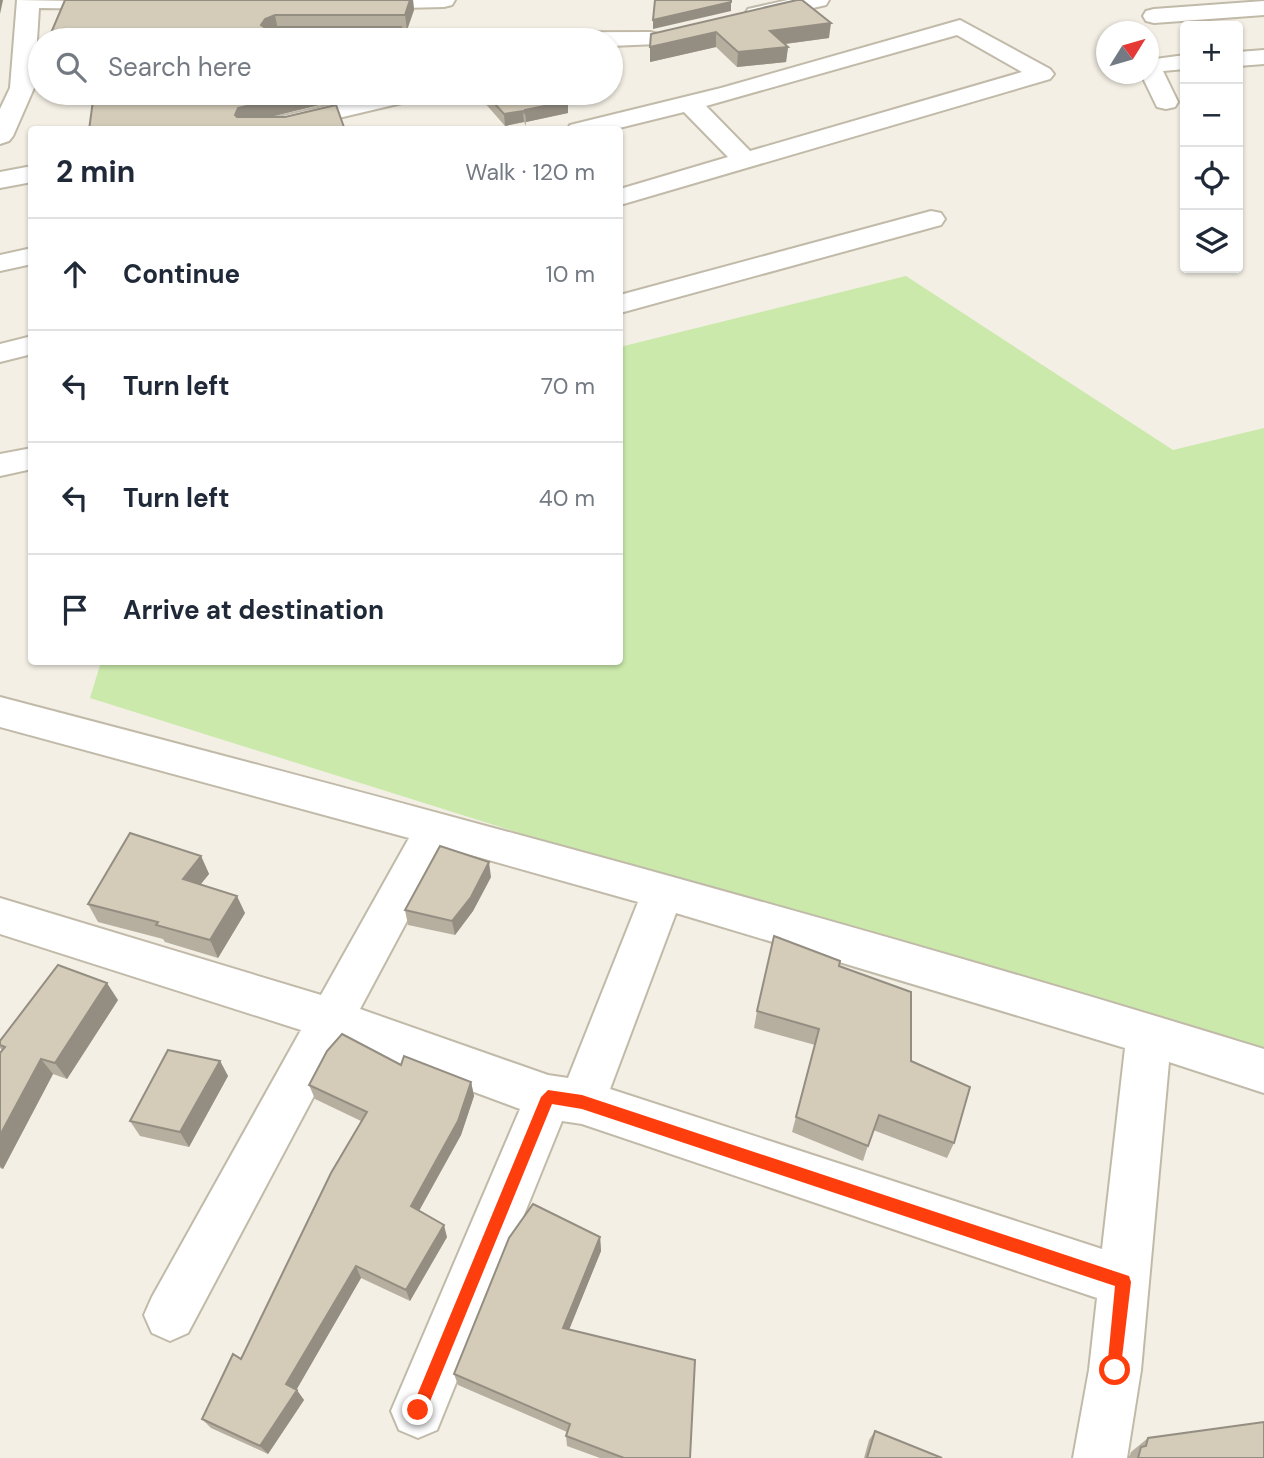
<!DOCTYPE html>
<meta charset="utf-8">
<style>
:root{--surface:#fff;--page:#f2f2f3;--text:#1f2937;--muted:#747a83;--line:#e0e1e3}
body{margin:0;font-family:"DM Sans",sans-serif;background:var(--page);color:var(--text)}
.controls{position:absolute;right:21px;top:21px;display:grid;overflow:hidden;border-radius:7px;box-shadow:0 2px 5px #0004}
.controls button{width:63px;height:63px;display:grid;place-items:center;padding:0;border:0;border-bottom:2px solid var(--line);background:var(--surface);color:var(--text);font:35px sans-serif}
.compass{position:absolute;left:1096px;top:21px;width:63px;height:63px;border-radius:50%;background:var(--surface);box-shadow:0 2px 5px #0004;rotate:53deg}
.stop{position:absolute;width:21px;height:21px;margin:-16px;border:5px solid #ff3e0e;border-radius:50%;background:#fff}
.stop.end{background:#ff3e0e;border-color:#fff;box-shadow:0 2px 7px #0008}
.list{margin:0;padding:0;list-style:none}
h2{display:flex;justify-content:space-between;align-items:center;height:91px;margin:0;padding:0 28px;font-size:30px}
h2 small{font-size:23px;font-weight:400;color:var(--muted)}
.list li{display:grid;grid-template-columns:46px 1fr auto;gap:21px;align-items:center;box-sizing:border-box;height:112px;padding:0 28px;border-top:2px solid var(--line)}
.list b{display:block;font-size:26px;white-space:nowrap}
.list em{font-size:23px;font-style:normal;color:var(--muted)}
.icon{flex:none;width:38px;height:38px;fill:none;stroke:currentColor;stroke-width:2;stroke-linecap:round;stroke-linejoin:round}
.map{position:relative;flex:none;width:1264px;height:1458px;overflow:hidden}
.search{position:absolute;background:var(--surface);box-shadow:0 2px 5px #0004;left:28px;top:28px;width:595px;height:77px;display:flex;align-items:center;gap:18px;box-sizing:border-box;padding:0 24px;border-radius:38px;color:var(--muted);font-size:26px}
.panel{position:absolute;background:var(--surface);box-shadow:0 2px 5px #0004;left:28px;top:126px;width:595px;height:539px;border-radius:7px}
.map>svg:first-child{display:block}
.green{fill:#cae9ab}
.lines{fill:none;stroke-linecap:round;stroke-linejoin:round}
.street-casing{stroke:#c1baa9;stroke-width:4}
.street{fill:#fff;fill-rule:evenodd}
.wall{fill:#b6af9f}
.shaded-wall{fill:#948e82}
.building{fill:#d4cbb9;stroke:#948e82;stroke-width:2}
.route{fill:#ff3e0e}
</style>
<div class="map">
<svg width="1264" height="1458" viewBox="0 0 1264 1458">
<rect width="100%" height="100%" fill="#f3efe4"/>
<path class="green" d="M906,276L1173,450L1264,428V1067L90,698L101,662H620V347Z"/>
<g class="lines">
<g class="street-casing">
<path id="street" d="M17,0L128,2L125,7L117,9L39,8L34,88L13,136L9,141L0,144V109L10,88Z
M349,0H455L452,5L444,7L359,9L351,7Z
M788,0H829L826,5L756,21L748,19L745,14L748,9Z
M1264,1V15L1154,23L1146,21L1143,16L1146,11L1154,9Z
M960,20L1050,69L1054,74L1050,79L620,205V189L728,157L684,112L611,130H567L570,125L721,88ZM957,35L1022,72L750,151L706,106Z
M650,32L658,34L661,39L658,44L611,46V40H267L270,35L278,33Z
M1264,50V64L1238,66V52Z
M1185,55V69L1163,71L1178,102L1175,107L1166,109L1157,107L1141,74H1148V60Z
M383,93H426L423,98L288,130H241L244,125Z
M32,166V182L0,188V172Z
M931,211L941,213L945,219L941,225L620,313V295Z
M32,248V264L0,271V255Z
M32,336V354L0,362V344Z
M32,448V469L0,476V454Z
M0,697C424,808 845,920 1264,1049V1093L1169,1062L1141,1370L1127,1458H1073L1089,1370L1097,1298L582,1124L562,1121L437,1430L418,1438L399,1430L391,1411L520,1109L342,1043L188,1333L170,1341L152,1333L144,1315L152,1297L301,1030L0,934V898L321,995L409,838L0,727ZM446,848L638,902L568,1078L548,1075L360,1009ZM676,913L1125,1048L1102,1249L610,1089Z"/>
</g>
<use href="#street" class="street"/>
</g>
<path class="wall" d="M65,0H413L414,10L407,30H401L403,40H48Z
M797,0L829,38L785,44L788,47L786,62L737,67L716,47L650,62V47Z
M459,31L507,40H460Z
M476,93H561L568,101V113L526,122V126L524,122L505,126Z
M201,856L209,874L201,884L245,913L218,958L165,942L163,939L98,922L88,904Z
M491,877L473,911L455,935L408,925L405,910Z
M839,966L911,1061L954,1143L947,1158L873,1130L863,1161L792,1132L815,1045L754,1028L757,1011Z
M118,1000L67,1079L53,1074L3,1169L0,1168V1053L2,1050L0,1048V1041Z
M220,1061L228,1076L189,1147L140,1136L130,1121Z
M401,1065L471,1082L474,1096L461,1135L419,1211L447,1237L410,1301L361,1278L296,1390L304,1400L268,1454L211,1428L202,1419L241,1359L361,1121L315,1099L309,1085Z
M600,1237L601,1251L569,1329L690,1458H600L567,1446L566,1436L567,1432L458,1385L454,1374Z
M875,1431L942,1458H864L869,1440Z
M1148,1438L1264,1458H1127L1130,1455L1131,1452Z"/>
<path class="shaded-wall" d="M0,0H3L0,14Z
M410,0H413L414,10L407,30L405,15Z
M731,2V11L653,29V20Z
M275,15L278,30L268,34L261,25L265,19Z
M831,23L829,38L769,46L770,31Z
M401,27L403,40H397Z
M716,32V47L650,62V47Z
M788,47L786,62L737,67L738,52Z
M303,93H330L332,102L242,124L235,115L238,108Z
M568,101V113L526,122L525,110Z
M523,111L524,122L505,126L504,114Z
M201,856L209,874L191,896L183,879Z
M489,862L491,877L473,911L455,935L452,921Z
M237,896L245,913L218,958L210,940Z
M107,983L118,1000L67,1079L55,1063Z
M41,1059L53,1074L3,1169L0,1166V1135Z
M220,1061L228,1076L189,1147L180,1132Z
M471,1082L474,1096L461,1135L415,1218L411,1206Z
M444,1225L447,1237L410,1301L406,1290Z
M600,1237L601,1251L565,1340L563,1328Z
M356,1266L361,1278L294,1394L286,1384Z
M297,1390L304,1400L268,1454L260,1446Z"/>
<path class="building" d="M65,0H410L405,15H275L265,19L261,25L264,27H401L397,40H48Z
M655,0H731V2L653,20Z
M797,0H802L831,23L770,31L788,47L738,52L716,32L650,47L651,34Z
M459,31H505L507,40H466Z
M94,93H303L238,108L235,115L237,117H285L336,105L345,130H89Z
M485,93H561L568,101L525,110L526,114L523,111L504,114Z
M130,833L201,856L183,879L237,896L210,940L156,925L158,922L88,904Z
M440,846L489,862L471,897L452,921L405,910Z
M774,936L840,961L839,966L911,992V1061L970,1087L954,1143L879,1115L868,1146L796,1117L819,1029L757,1011Z
M58,965L107,983L55,1063L41,1059L0,1135V1053L5,1047L0,1045V1041Z
M342,1034L401,1065L404,1056L471,1082L458,1121L411,1206L444,1225L406,1290L356,1266L286,1384L297,1390L260,1446L202,1419L233,1354L241,1359L331,1173L367,1112L309,1085L327,1051Z
M168,1050L220,1061L180,1132L130,1121Z
M533,1204L600,1237L563,1328L695,1360L690,1458H624L566,1436L570,1424L454,1374L509,1238Z
M1264,1422V1458H1138L1141,1447L1146,1446L1148,1438Z
M875,1431L942,1458H867Z"/>
<path class="route" d="M548,1090L582,1095L1129,1276L1131,1282L1120,1375L1115,1377L1109,1375L1107,1370L1115,1286L582,1109L552,1104L424,1416L418,1418L413,1416L410,1410L413,1405L541,1097Z"/>
</svg>
<div class="controls">
<button>+</button>
<button>−</button>
<button><svg class="icon" aria-label="locate" viewBox="0 0 24 24"><circle cx="12" cy="12" r="6"/><path d="M12 2v4M12 18v4M2 12h4M18 12h4"/></svg></button>
<button><svg class="icon" aria-label="layers" viewBox="0 0 24 24"><path d="M12 4l9 5-9 5-9-5zM3 14l9 5 9-5"/></svg></button>
</div>
<svg class="compass" viewBox="-18 -18 36 36"><path d="M0-13l5 13h-10z" fill="#e53935"/><path d="M0 13l5-13h-10z" fill="#747a83"/></svg>
<div class="stop" style="left:1115px;top:1370px"></div>
<div class="stop end" style="left:418px;top:1410px"></div>
<div class="search"><svg class="icon" aria-label="search" viewBox="0 0 24 24"><circle cx="10" cy="10" r="6"/><path d="M15 15l6 6"/></svg>Search here</div>
<section class="panel">
<h2>2 min<small>Walk · 120 m</small></h2>
<ul class="list">
<li><svg class="icon" aria-label="ahead" viewBox="0 0 24 24"><path d="M12 20V5M6 11l6-6 6 6"/></svg><div><b>Continue</b></div><em>10 m</em></li>
<li><svg class="icon" aria-label="left" viewBox="0 0 24 24"><path d="M17 20v-9H6M10 6l-5 5 5 5"/></svg><div><b>Turn left</b></div><em>70 m</em></li>
<li><svg class="icon" aria-label="left" viewBox="0 0 24 24"><path d="M17 20v-9H6M10 6l-5 5 5 5"/></svg><div><b>Turn left</b></div><em>40 m</em></li>
<li><svg class="icon" aria-label="arrive" viewBox="0 0 24 24"><path d="M6 21V4h12l-3 4 3 4H6"/></svg><div><b>Arrive at destination</b></div></li>
</ul>
</section>
</div>
